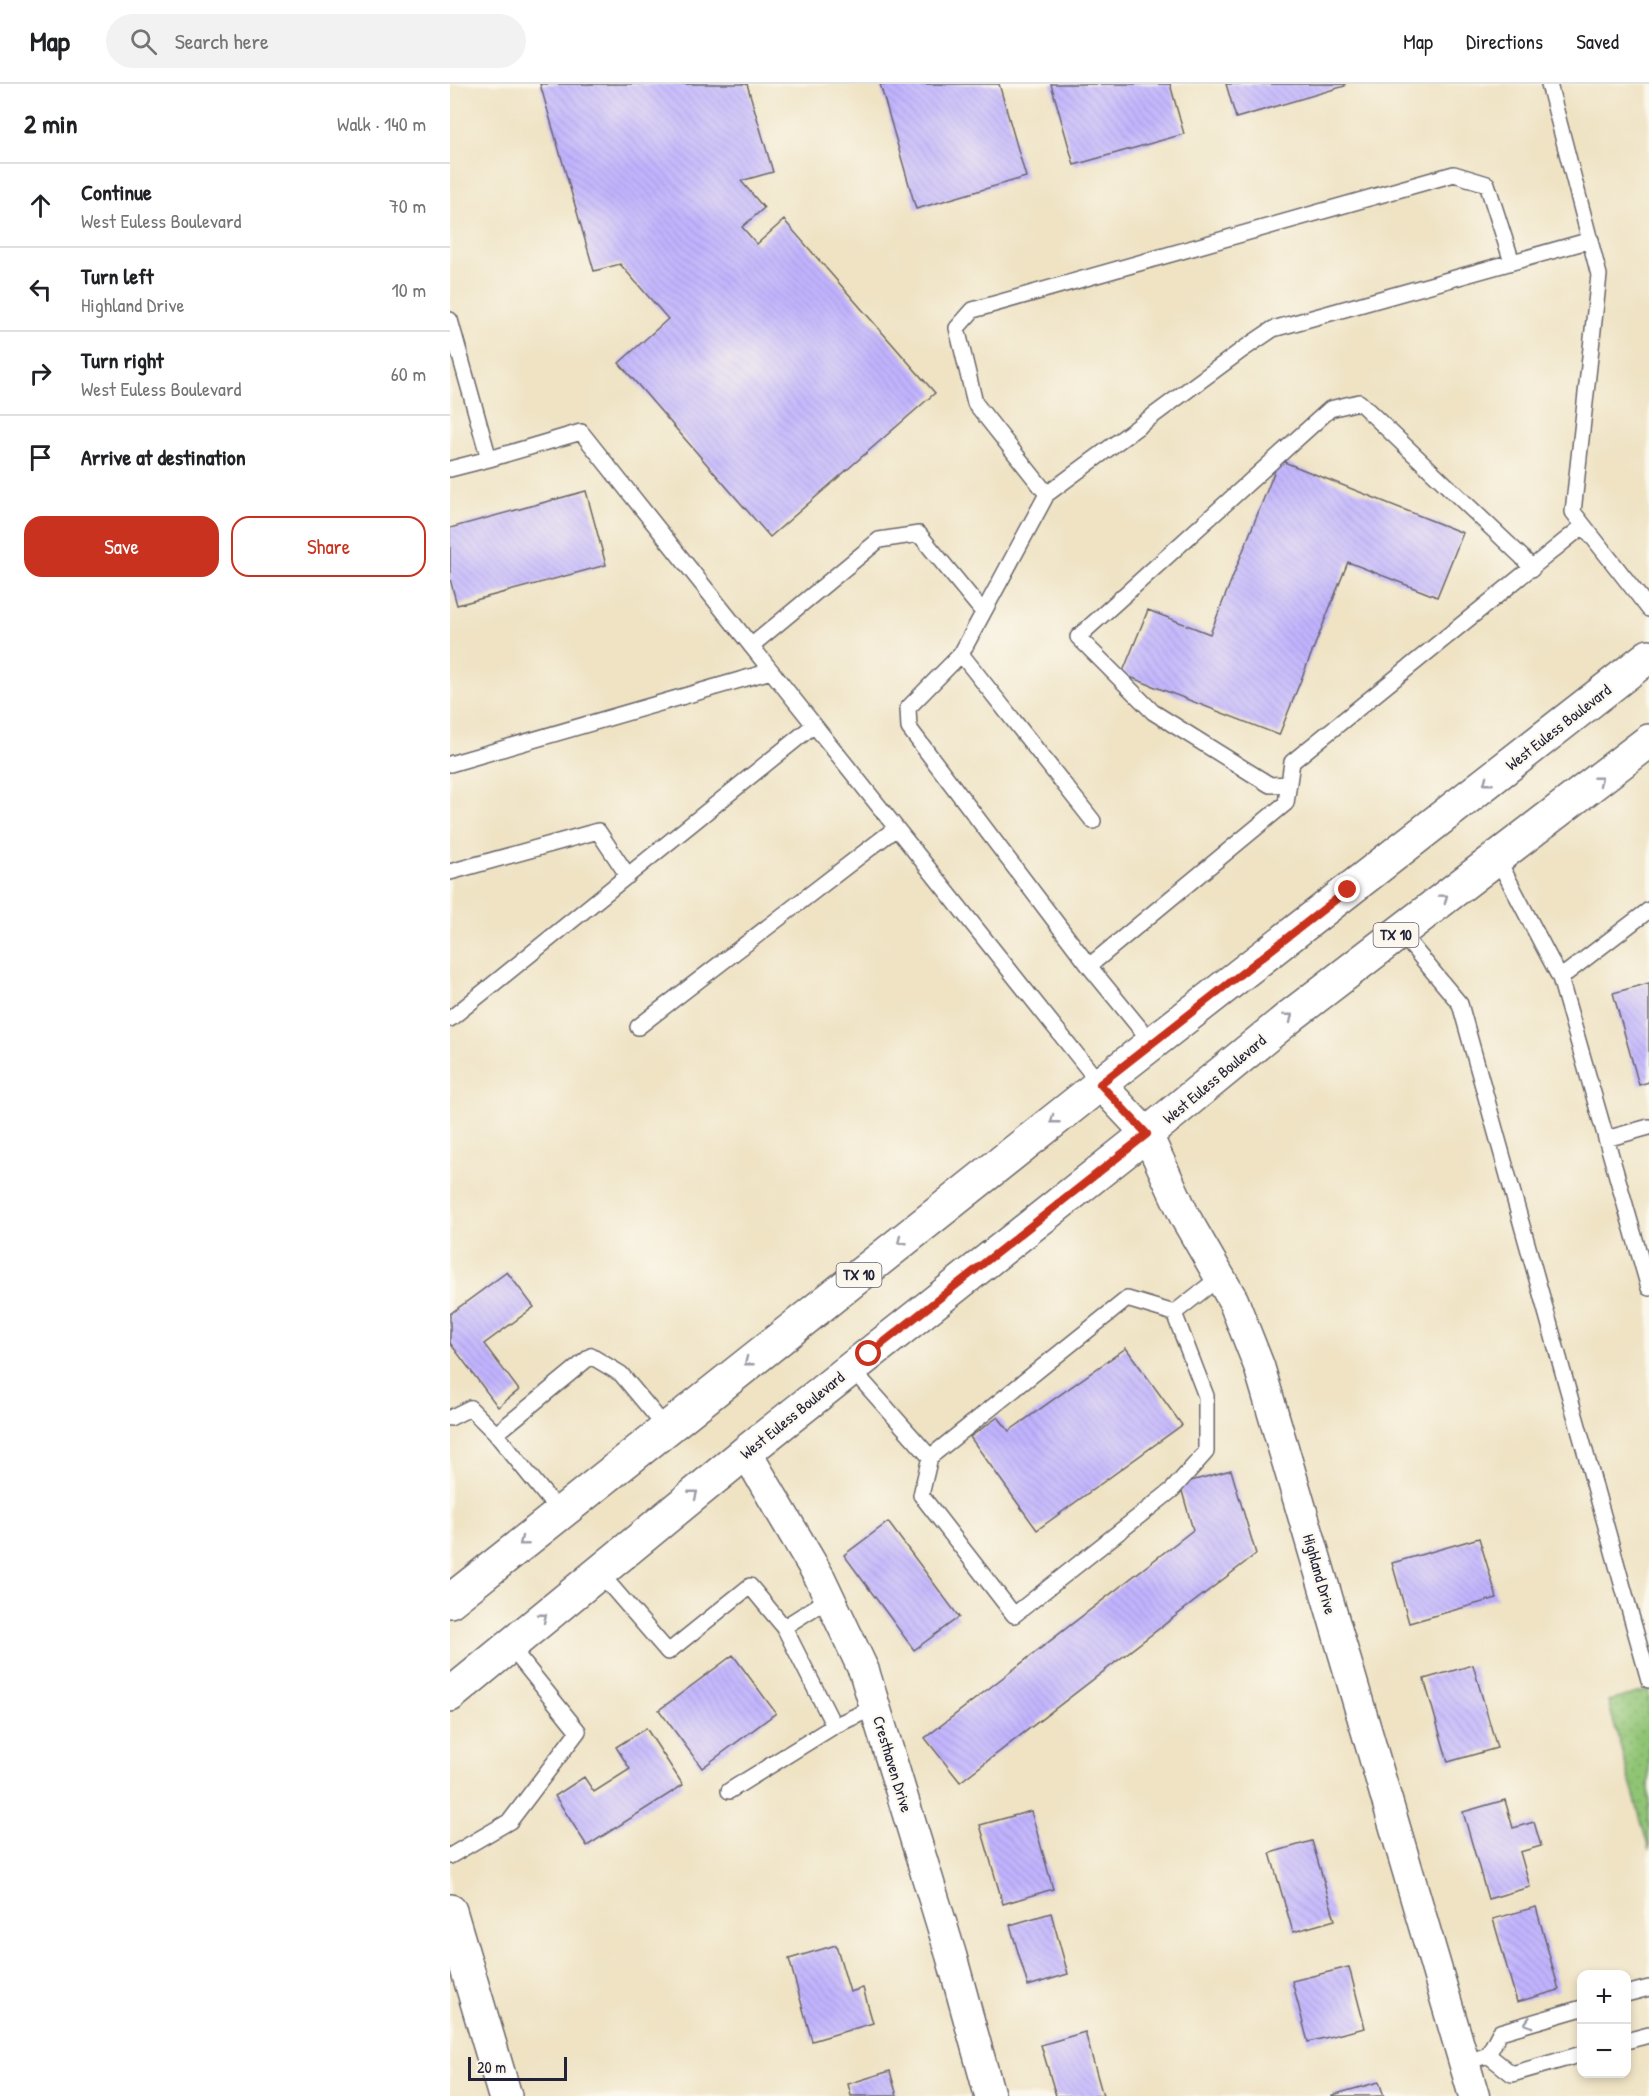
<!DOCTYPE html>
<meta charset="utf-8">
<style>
:root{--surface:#fff;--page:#f2f2f2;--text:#202124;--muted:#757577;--line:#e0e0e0;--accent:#c8321e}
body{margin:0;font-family:"Patrick Hand",sans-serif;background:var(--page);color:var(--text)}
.controls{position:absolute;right:18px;bottom:18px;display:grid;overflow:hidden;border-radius:12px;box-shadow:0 3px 9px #0003}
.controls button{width:54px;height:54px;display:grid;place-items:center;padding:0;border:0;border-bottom:2px solid var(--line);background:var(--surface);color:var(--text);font:30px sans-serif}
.scale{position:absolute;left:18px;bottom:15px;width:99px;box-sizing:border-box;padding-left:6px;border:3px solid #22223b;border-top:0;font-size:16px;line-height:21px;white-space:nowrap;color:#22223b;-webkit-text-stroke:4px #fbf7ec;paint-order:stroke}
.stop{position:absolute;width:18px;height:18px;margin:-14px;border:4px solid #c8321e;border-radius:50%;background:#fff}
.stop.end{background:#c8321e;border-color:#fff;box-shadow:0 2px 6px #0008}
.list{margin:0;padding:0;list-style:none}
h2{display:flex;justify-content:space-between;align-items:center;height:78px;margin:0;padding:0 24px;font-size:26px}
h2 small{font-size:20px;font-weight:400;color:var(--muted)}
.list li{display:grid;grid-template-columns:39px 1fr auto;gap:18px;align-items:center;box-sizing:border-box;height:84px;padding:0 24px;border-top:2px solid var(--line)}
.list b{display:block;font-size:22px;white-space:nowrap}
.list p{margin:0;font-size:20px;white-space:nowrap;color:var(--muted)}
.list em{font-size:20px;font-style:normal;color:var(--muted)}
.actions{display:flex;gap:12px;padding:18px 24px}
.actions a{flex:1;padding:14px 0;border:2px solid var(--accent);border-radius:18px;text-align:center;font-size:21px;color:var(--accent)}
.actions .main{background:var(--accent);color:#fff}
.icon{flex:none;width:33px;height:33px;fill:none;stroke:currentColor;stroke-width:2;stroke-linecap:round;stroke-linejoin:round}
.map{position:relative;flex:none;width:1199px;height:2012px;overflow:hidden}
header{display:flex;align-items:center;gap:36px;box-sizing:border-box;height:84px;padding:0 30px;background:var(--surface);border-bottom:2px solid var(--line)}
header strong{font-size:28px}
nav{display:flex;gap:33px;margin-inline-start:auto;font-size:21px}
.search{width:420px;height:54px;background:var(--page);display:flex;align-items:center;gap:15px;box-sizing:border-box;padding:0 21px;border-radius:33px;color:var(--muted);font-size:22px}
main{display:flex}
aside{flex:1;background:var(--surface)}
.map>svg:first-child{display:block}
.grass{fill:url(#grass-dots);stroke:#597358;stroke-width:1.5}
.building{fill:url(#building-back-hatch)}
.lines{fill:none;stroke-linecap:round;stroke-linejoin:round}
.service-casing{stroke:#6a666b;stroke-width:18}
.minor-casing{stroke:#6a666b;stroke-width:33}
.tertiary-casing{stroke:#6a666b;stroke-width:36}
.primary-casing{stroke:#6a666b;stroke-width:36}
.service{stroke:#fff;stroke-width:15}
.minor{stroke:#fff;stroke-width:30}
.tertiary{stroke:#fff;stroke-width:33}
.primary{stroke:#fff;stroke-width:33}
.oneway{stroke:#9c9ca7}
.route{stroke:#c8321e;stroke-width:8}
.labels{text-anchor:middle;stroke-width:4.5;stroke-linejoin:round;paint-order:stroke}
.shield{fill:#fbf7ec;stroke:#636270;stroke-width:1.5}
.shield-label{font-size:15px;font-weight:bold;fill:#22223b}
.street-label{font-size:16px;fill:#22223b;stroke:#fbf7ec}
</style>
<header>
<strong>Map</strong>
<div class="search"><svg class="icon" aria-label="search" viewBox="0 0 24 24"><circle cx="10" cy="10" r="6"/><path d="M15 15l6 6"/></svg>Search here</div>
<nav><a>Map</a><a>Directions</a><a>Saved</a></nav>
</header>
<main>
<aside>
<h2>2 min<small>Walk · 140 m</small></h2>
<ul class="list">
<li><svg class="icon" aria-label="ahead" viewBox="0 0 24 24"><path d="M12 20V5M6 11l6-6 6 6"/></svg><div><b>Continue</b><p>West Euless Boulevard</p></div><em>70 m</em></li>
<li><svg class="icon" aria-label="left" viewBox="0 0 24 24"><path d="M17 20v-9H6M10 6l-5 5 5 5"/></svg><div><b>Turn left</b><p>Highland Drive</p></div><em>10 m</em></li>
<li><svg class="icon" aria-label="right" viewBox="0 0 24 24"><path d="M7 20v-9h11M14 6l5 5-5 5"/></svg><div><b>Turn right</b><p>West Euless Boulevard</p></div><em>60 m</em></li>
<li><svg class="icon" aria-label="arrive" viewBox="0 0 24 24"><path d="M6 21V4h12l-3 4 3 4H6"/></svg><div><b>Arrive at destination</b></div></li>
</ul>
<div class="actions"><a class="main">Save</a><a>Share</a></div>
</aside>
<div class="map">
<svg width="1199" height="2012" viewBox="0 0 1199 2012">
<defs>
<pattern id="grass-dots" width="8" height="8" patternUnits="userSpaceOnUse" patternTransform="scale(1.5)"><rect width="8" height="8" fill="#90c475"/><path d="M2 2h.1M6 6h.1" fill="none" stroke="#7ca866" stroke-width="1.8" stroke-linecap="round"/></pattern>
<pattern id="building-back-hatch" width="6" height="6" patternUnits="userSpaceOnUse" patternTransform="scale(1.5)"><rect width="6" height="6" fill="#c1b4fe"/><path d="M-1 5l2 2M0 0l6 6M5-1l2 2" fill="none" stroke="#a69adb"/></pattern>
</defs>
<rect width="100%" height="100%" fill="#fbf7ec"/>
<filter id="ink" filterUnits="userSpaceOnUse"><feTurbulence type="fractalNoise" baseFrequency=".0167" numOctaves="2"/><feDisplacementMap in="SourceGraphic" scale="12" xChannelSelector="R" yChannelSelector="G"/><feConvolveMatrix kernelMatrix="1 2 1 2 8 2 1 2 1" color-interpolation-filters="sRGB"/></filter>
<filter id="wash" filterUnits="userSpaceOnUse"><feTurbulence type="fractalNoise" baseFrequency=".008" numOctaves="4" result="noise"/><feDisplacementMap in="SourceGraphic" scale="24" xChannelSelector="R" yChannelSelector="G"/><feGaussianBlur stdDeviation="1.35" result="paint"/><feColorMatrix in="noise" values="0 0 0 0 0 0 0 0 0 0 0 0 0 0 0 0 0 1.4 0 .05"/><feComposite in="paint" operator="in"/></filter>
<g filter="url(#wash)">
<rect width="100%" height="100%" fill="#efe3c4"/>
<path class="grass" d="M1199,1606V1766L1158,1617Z"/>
<g id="blocks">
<path class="building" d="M90,0H297L323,88L291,97L314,124L292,143L307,160L334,136L485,309L320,453L169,279L218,235L170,180L144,187Z
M430,0H549L576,93L466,125Z
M601,0H720L734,50L624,81Z
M776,0H895V2L786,34Z
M829,376L1013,449L987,513L898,478L829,651L672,590L698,526L760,550Z
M136,407L156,481L7,521L0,495V444Z
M1199,899V998L1189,1001L1163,909Z
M57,1188L84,1223L34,1260L69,1306L48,1323L0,1259V1230Z
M676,1264L732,1341L587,1446L520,1353L548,1333L559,1347Z
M781,1386L806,1470L510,1698L475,1654L743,1446L730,1400Z
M438,1438L509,1533L464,1566L394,1471Z
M1029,1454L1047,1514L959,1539L942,1479Z
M283,1571L326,1629L252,1684L209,1626Z
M1023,1581L1047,1664L998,1678L974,1595Z
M196,1644L233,1701L137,1762L105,1712L134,1693L144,1708L180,1685L166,1663Z
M1055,1716L1063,1744L1084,1738L1091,1762L1070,1768L1080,1803L1038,1815L1013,1728Z
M581,1727L603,1805L553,1820L530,1741Z
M862,1757L885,1836L843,1848L820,1769Z
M1086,1823L1109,1906L1067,1918L1043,1835Z
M601,1829L618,1890L578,1902L560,1841Z
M386,1861L400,1908L413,1904L423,1939L362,1957L339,1875Z
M899,1883L915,1944L858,1958L842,1897Z
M635,1948L653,2012H606L591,1961Z
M440,1987L447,2012H401L398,2000Z
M929,1998L934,2012H882V2011Z"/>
</g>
</g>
<g filter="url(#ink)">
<use href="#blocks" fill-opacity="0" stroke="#6a666b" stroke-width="1.5"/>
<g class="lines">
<g class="service-casing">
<path id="service" d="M1099,0L1149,191L1123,428L1199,525
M0,236L39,375L131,348L650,1000
M0,385L39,375
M597,410L525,319L507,244L523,226L1004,90L1037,100L1062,178
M301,562L429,456L469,450L533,528
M511,570L643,737
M0,680L321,587
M839,700L820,701L703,628L628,553L880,325L909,318L1072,473L1082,485
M1047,774L1110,894L1199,1204
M0,788L148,747L178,792
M950,848L1010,920L1199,1596
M639,882L836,719L842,678L1133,442
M1110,894L1199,826
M0,935L364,641
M188,943L446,744
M702,959L639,882L459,644L458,624L511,570L597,410L792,266L823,245L1141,156
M1156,1055L1199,1043
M401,1284L480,1373L677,1215L724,1229L770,1193
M0,1334L20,1324L46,1350L110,1429
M46,1350L141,1272L171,1290L216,1344
M480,1373L471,1411L564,1531L722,1406L756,1368V1312L724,1229
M149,1488L218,1568L300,1502L334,1543L380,1514
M334,1543L384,1642L425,1623
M279,1707L384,1642
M0,1772L60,1737L128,1647L59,1561
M1176,1910L1199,1904
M1176,1957L1199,1951
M1038,1971L1062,1990L1132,1970
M1014,1979L1038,1971L1050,1948L1132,1924"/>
</g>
<g class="minor-casing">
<path id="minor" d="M650,1000L697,1050L735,1133L783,1216L809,1282L1024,2012
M296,1368L370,1494L414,1587L501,1871L540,2012"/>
</g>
<g class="tertiary-casing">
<path id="tertiary" d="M0,1827L55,2012"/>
</g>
<g class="primary-casing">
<path id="primary" d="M0,1517L650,1000L1199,572
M0,1611L296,1368L697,1050L842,931L1199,657"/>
</g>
<use href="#service" class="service"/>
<use href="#minor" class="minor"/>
<use href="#tertiary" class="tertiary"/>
<use href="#primary" class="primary"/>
</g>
<defs><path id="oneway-chevron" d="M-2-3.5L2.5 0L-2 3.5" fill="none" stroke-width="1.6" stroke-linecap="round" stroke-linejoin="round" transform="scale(1.5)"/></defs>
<g class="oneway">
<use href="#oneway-chevron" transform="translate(1149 696) rotate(-38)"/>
<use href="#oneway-chevron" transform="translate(1037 698) rotate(142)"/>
<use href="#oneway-chevron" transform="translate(994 814) rotate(-37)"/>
<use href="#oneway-chevron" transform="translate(839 933) rotate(-39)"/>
<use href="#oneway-chevron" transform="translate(604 1036) rotate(142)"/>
<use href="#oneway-chevron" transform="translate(451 1157) rotate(142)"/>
<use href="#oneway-chevron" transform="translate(298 1278) rotate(142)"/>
<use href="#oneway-chevron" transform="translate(244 1410) rotate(-39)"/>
<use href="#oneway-chevron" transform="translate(73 1458) rotate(141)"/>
<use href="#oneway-chevron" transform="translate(93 1533) rotate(-39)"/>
<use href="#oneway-chevron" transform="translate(1078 1939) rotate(164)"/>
</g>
</g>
<g class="lines" filter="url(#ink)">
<path class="route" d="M419,1270L697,1050L650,1000L898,806"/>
</g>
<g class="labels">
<g class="shield">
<rect x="923.5" y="839" width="45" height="24" rx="4.5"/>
<rect x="386.5" y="1179" width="45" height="24" rx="4.5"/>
</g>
<g class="shield-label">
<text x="946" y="856">TX 10</text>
<text x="409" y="1196">TX 10</text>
</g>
<g class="street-label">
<text transform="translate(1108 643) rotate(-38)" y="6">West Euless Boulevard</text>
<text transform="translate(764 995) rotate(-40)" y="6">West Euless Boulevard</text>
<text transform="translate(342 1331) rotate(-39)" y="6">West Euless Boulevard</text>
<text transform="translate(870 1490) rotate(74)" y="6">Highland Drive</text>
<text transform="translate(443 1680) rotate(73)" y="6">Cresthaven Drive</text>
</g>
</g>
</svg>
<div class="controls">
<button>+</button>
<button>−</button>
</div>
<div class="scale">20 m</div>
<div class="stop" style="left:419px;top:1270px"></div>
<div class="stop end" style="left:898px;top:806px"></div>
</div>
</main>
